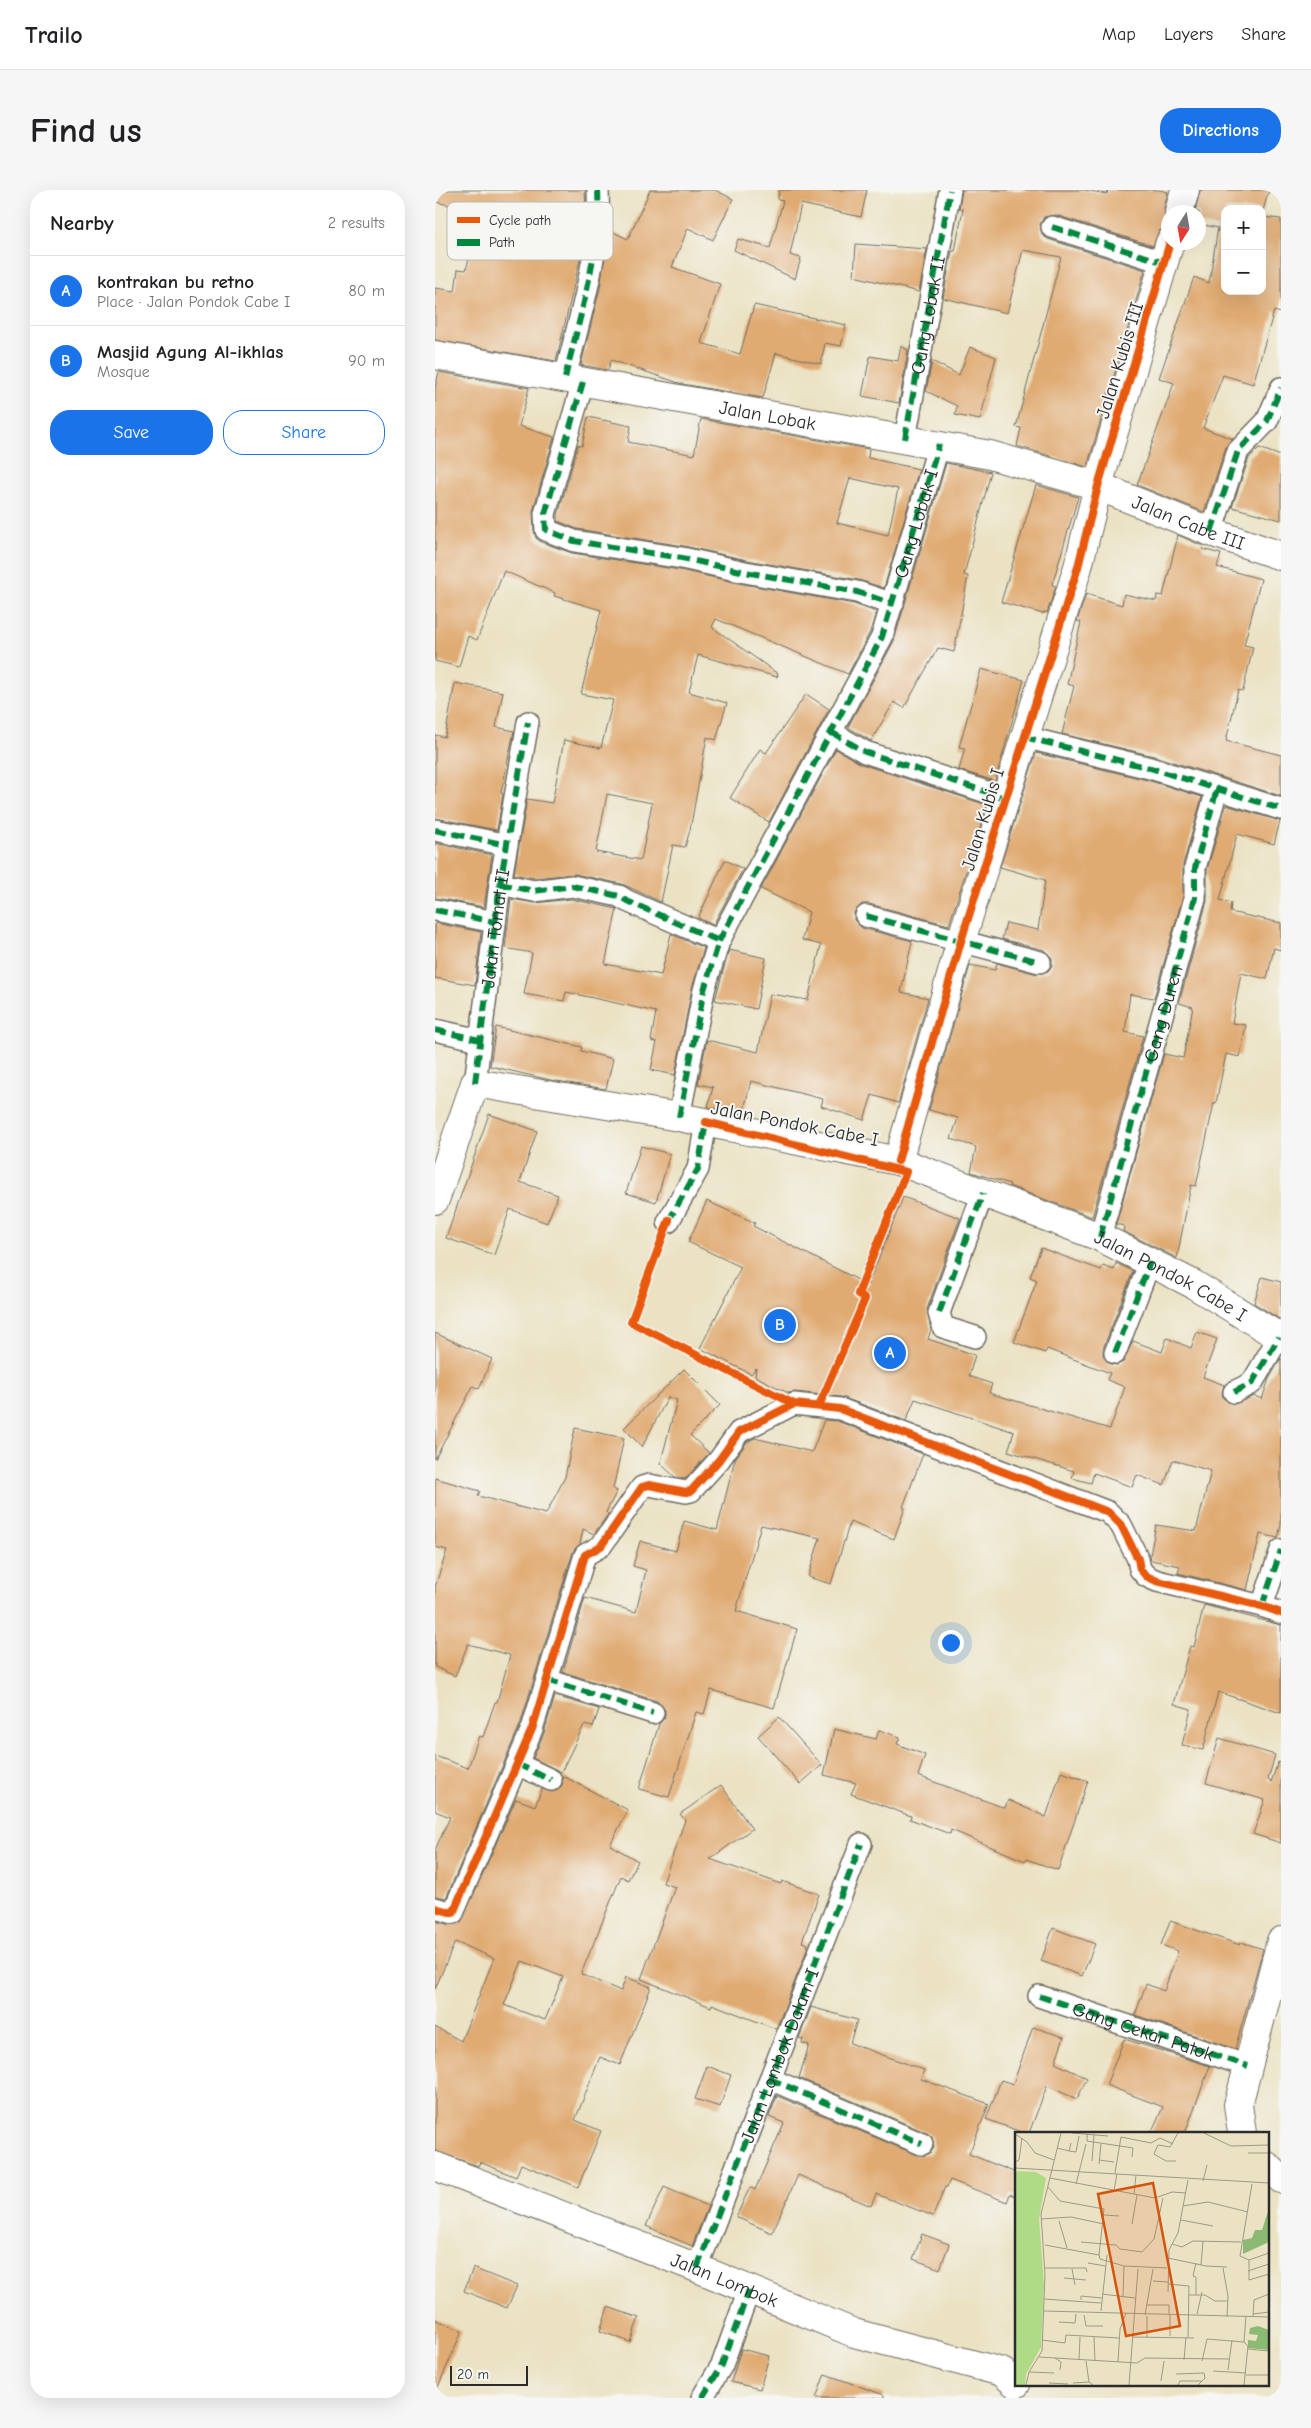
<!DOCTYPE html>
<meta charset="utf-8">
<style>
:root{--surface:#fff;--page:#f6f6f6;--text:#202124;--muted:#757577;--line:#e0e0e0;--accent:#1a73e8}
body{margin:0;font-family:"Comic Neue",sans-serif;background:var(--page);color:var(--text)}
.controls{position:absolute;right:15px;top:15px;display:grid;overflow:hidden;border-radius:10px;box-shadow:0 5px 20px #0002}
.controls button{width:45px;height:45px;display:grid;place-items:center;padding:0;border:0;border-bottom:1px solid var(--line);background:var(--surface);color:var(--text);font:25px sans-serif}
.compass{position:absolute;left:726px;top:15px;width:45px;height:45px;border-radius:50%;background:var(--surface);box-shadow:0 5px 20px #0002;rotate:191deg}
.scale{position:absolute;left:15px;bottom:12px;width:78px;box-sizing:border-box;padding-left:5px;border:2px solid #2b2b2b;border-top:0;font-size:14px;line-height:18px;white-space:nowrap;color:#2b2b2b;-webkit-text-stroke:4px #f6f6f2;paint-order:stroke}
.you{position:absolute;left:515px;top:1452px;width:18px;height:18px;margin:-12px;border:4px solid #fff;border-radius:50%;background:#1a73e8;box-shadow:0 0 0 8px #1a73e833}
.badge{display:grid;place-items:center;width:32px;height:32px;border-radius:50%;background:var(--accent);color:#fff;font-size:16px;font-weight:700}
.pin{position:absolute;translate:-50% -50%;border:2px solid #fff;box-shadow:0 1px 5px #0006}
.list{margin:0;padding:0;list-style:none}
h2{display:flex;justify-content:space-between;align-items:center;height:65px;margin:0;padding:0 20px;font-size:21px}
h2 small{font-size:16px;font-weight:400;color:var(--muted)}
.list li{display:grid;grid-template-columns:32px 1fr auto;gap:15px;align-items:center;box-sizing:border-box;height:70px;padding:0 20px;border-top:1px solid var(--line)}
.list b{display:block;font-size:19px;white-space:nowrap}
.list p{margin:0;font-size:16px;white-space:nowrap;color:var(--muted)}
.list em{font-size:16px;font-style:normal;color:var(--muted)}
.actions{display:flex;gap:10px;padding:15px 20px}
.actions a{flex:1;padding:11px 0;border:1px solid var(--accent);border-radius:20px;text-align:center;font-size:18px;color:var(--accent)}
.actions .main{background:var(--accent);color:#fff}
.map{position:relative;flex:none;width:846px;height:2208px;overflow:hidden;border-radius:20px}
header{display:flex;align-items:center;gap:30px;box-sizing:border-box;height:70px;padding:0 25px;background:var(--surface);border-bottom:1px solid var(--line)}
header strong{font-size:24px}
nav{display:flex;gap:28px;margin-inline-start:auto;font-size:18px}
.intro{display:flex;align-items:center;justify-content:space-between;box-sizing:border-box;height:120px;padding:0 30px}
h1{margin:0;font-size:35px}
.button{padding:12px 22px;border-radius:20px;background:var(--accent);color:#fff;font-size:18px;font-weight:700}
main{display:flex;gap:30px;padding:0 30px}
aside{flex:1;background:var(--surface);border-radius:20px;box-shadow:0 5px 20px #0002}
.map>svg:first-child{display:block}
.building{fill:#e0ab73;fill-rule:evenodd}
.lines{fill:none;stroke-linecap:round;stroke-linejoin:round}
.street-casing{stroke:#6e6b60;stroke-width:24}
.secondary-casing{stroke:#6e6b60;stroke-width:30}
.street{stroke:#fff;stroke-width:21}
.secondary{stroke:#fff;stroke-width:28}
.quiet{stroke:#00873e;stroke-width:6;stroke-dasharray:12 6;stroke-linecap:butt}
.cycleway-casing{stroke:#f6f6f2;stroke-width:11}
.cycleway{stroke:#e8590c;stroke-width:8}
.labels{text-anchor:middle;stroke-width:4;stroke-linejoin:round;paint-order:stroke}
.street-label{font-size:19px;fill:#2b2b2b;stroke:#f6f6f2}
.inset-road{fill:none;stroke:#9e9986;stroke-width:1}
.view{fill:#d5540f;fill-opacity:0.15;stroke:#d5540f;stroke-width:2.5}
.inset-edge{fill:none;stroke:#2b2b2b;stroke-width:2.5}
.key{fill:#f6f6f2;stroke:#b9b9b6;stroke-width:1}
.key-label{font-size:14px;fill:#2b2b2b}
</style>
<header>
<strong>Trailo</strong>
<nav><a>Map</a><a>Layers</a><a>Share</a></nav>
</header>
<div class="intro"><h1>Find us</h1><a class="button">Directions</a></div>
<main>
<aside>
<h2>Nearby<small>2 results</small></h2>
<ul class="list">
<li><span class="badge">A</span><div><b>kontrakan bu retno</b><p>Place · Jalan Pondok Cabe I</p></div><em>80 m</em></li>
<li><span class="badge">B</span><div><b>Masjid Agung Al-ikhlas</b><p>Mosque</p></div><em>90 m</em></li>
</ul>
<div class="actions"><a class="main">Save</a><a>Share</a></div>
</aside>
<div class="map">
<svg width="846" height="2208" viewBox="0 0 846 2208">
<rect width="100%" height="100%" fill="#f6f6f2"/>
<filter id="ink" filterUnits="userSpaceOnUse"><feTurbulence type="fractalNoise" baseFrequency=".02" numOctaves="2"/><feDisplacementMap in="SourceGraphic" scale="10" xChannelSelector="R" yChannelSelector="G"/><feConvolveMatrix kernelMatrix="1 2 1 2 8 2 1 2 1" color-interpolation-filters="sRGB"/></filter>
<filter id="wash" filterUnits="userSpaceOnUse"><feTurbulence type="fractalNoise" baseFrequency=".0096" numOctaves="4" result="noise"/><feDisplacementMap in="SourceGraphic" scale="20" xChannelSelector="R" yChannelSelector="G"/><feGaussianBlur stdDeviation="1.12" result="paint"/><feColorMatrix in="noise" values="0 0 0 0 0 0 0 0 0 0 0 0 0 0 0 0 0 1.4 0 .05"/><feComposite in="paint" operator="in"/></filter>
<g filter="url(#wash)">
<rect width="100%" height="100%" fill="#ebe2c3"/>
<g id="blocks">
<path class="building" d="M0,0H150L151,23L145,69L121,171L0,150V98L20,101L23,79L31,80L46,21L0,12Z
M215,0H280L298,9L278,50L253,38L237,77L285,94L266,153L305,164L319,115L411,135L406,156L390,153L386,174L341,163L328,208L247,194L176,170L173,180L146,175L165,98L174,40L193,49Z
M344,0H432L426,27L366,14L355,65L366,68L360,89L299,60L303,49L335,58L348,11L343,10Z
M527,0H649L672,4L673,0H724L733,2L729,18L733,37L724,41L718,56L621,25L609,27L605,34L607,45L613,49L710,80L652,277L582,256L586,238L581,237L626,67L588,60L572,123L508,108L517,61H520L528,19H524Z
M765,0H834L827,24V19H790V101H827V27L846,29V123L839,121L818,194L788,185L768,238L798,249L791,257L769,322L702,295L739,193L724,188L759,87L774,93L783,38L764,34V22H760Z
M421,54L492,59L484,102L419,86Z
M466,156L473,160L464,213L427,206L435,166L463,171Z
M535,157L561,167L545,230L520,225L522,216L491,201L497,171L524,185Z
M4,182L94,198L84,236L119,247L98,321L99,341L101,348L106,352L137,363L245,380L308,394L419,414L441,422L435,442L413,484L281,429L277,437L343,484L342,487L263,465L254,502L292,513L281,550L272,547L255,640L250,657L238,655L226,712L187,694L140,684L99,688L79,684L92,609L117,613L129,550L166,558L178,510L146,504L166,420L119,406L120,403L69,381L42,450L33,446L24,477L0,471V198ZM172,604L217,613L206,670L161,662Z
M153,227L196,236L193,252L259,265L266,229L434,259L433,268L484,279L449,398L424,390L312,370L249,356L142,339L123,331V325L143,255L147,256ZM415,288L463,299L453,345L402,333Z
M824,258L846,266V330L797,317L814,268Z
M511,273L556,282L529,385L533,386L519,462L503,458L469,518L459,512L436,551L413,537L459,451Z
M601,295L643,307L617,395L621,396L612,423L609,422L608,424L566,412Z
M743,345L768,356L767,359L786,364L782,377L826,389L809,455L818,457L808,501L803,500L791,551L846,565V606L719,566L627,544L639,496L632,494L646,432L642,431L651,404L687,415L689,404L721,411L722,405L728,406Z
M546,479L589,490L560,591L524,580L530,558L524,557Z
M20,493L68,502L61,537L79,541L66,603L68,604L62,640L0,628V545L10,547Z
M371,504L394,519L334,632L295,608L325,559L331,563Z
M401,559L426,574L552,615L514,735L434,714H427L419,722V730L427,738L477,751L466,802L493,808L464,911L463,913L437,905L429,930L386,916L388,909L316,891L308,924L273,917L278,897L263,894L272,850L323,862L335,804L373,810L386,755L367,750L374,722L326,699Z
M601,563L712,590L767,607L748,675V706L719,808L695,804L690,842L708,846L657,1027L574,996L575,994L536,982L541,957L516,949L523,928L494,920L535,775L560,780L562,773L602,784L613,781L617,776V768L609,760L567,749L571,733L603,740L610,690L565,677Z
M791,615L845,631L839,654L802,644L785,710L796,713L795,722L846,733V760L839,758L832,789L806,783L797,833L811,835L805,867L791,864L781,913H779L761,996L756,995L742,1068L688,1041L689,1036L681,1034L729,864L748,868L758,817L744,813L772,711V680Z
M0,653L57,665L49,717L0,708Z
M290,670L308,679L278,735L263,728Z
M76,709L100,713L136,709L182,719L170,774L226,785L236,744L269,758L257,798L240,885L216,880L222,852L216,851L221,822L131,802L129,811L89,804L97,763L70,758Z
M0,733L46,742L40,795L0,788Z
M294,760L331,768L321,819L280,810Z
M61,837L147,857L146,861L178,869L171,899L115,890L55,876Z
M54,924L102,941L85,992L123,1005L112,1033L75,1019L59,1065L11,1048Z
M206,956L235,964L221,1012L191,1003Z
M468,1007L525,1028L492,1119L496,1140L493,1149L540,1165L534,1186L557,1194L554,1203L675,1239L690,1197L672,1190L675,1183L612,1159L610,1163L579,1152L602,1090L595,1087L606,1058L666,1080L668,1076L679,1080L681,1073L698,1081L668,1159V1165L675,1174L682,1175L688,1172L698,1151L727,1162L732,1148L756,1158L762,1142L782,1149L768,1187L789,1195L787,1202L788,1208L799,1214L819,1206L827,1209L834,1189L846,1168V1335L843,1348L825,1344L812,1400L743,1383L745,1376L716,1370L715,1365L721,1335L761,1341L776,1281L738,1270L729,1295L702,1285L697,1297L659,1283L656,1293L637,1288L639,1281L573,1261L579,1242L480,1209L471,1231L407,1207L360,1202L353,1203L320,1186L321,1178L316,1184L265,1158L306,1077L253,1052L272,1011L320,1033L318,1036L433,1095Z
M827,1087L846,1092V1130L819,1113Z
M0,1143L57,1169L44,1199L38,1196L0,1269Z
M249,1179L285,1215L255,1245L274,1263L250,1289L240,1287L226,1274L225,1275L242,1210L233,1207L207,1257L189,1238Z
M389,1230L402,1231L488,1264L468,1317L470,1318L459,1349L415,1332L396,1394L373,1387L385,1348L326,1335L301,1421L362,1439L339,1518L276,1500L269,1524L261,1522L234,1607L204,1599L224,1534L230,1527V1520L222,1511L128,1482L150,1408L201,1422L211,1380L198,1376L205,1351L241,1361L249,1331L282,1340L300,1269L312,1252L320,1248L377,1262Z
M140,1238L189,1248L178,1299L182,1301L171,1322L173,1324L159,1344L148,1339L145,1354L138,1361L85,1535L11,1708L0,1706V1660L15,1627L0,1621V1566L33,1578L44,1546L48,1547L60,1512H62L75,1465L33,1454L20,1486L0,1477V1397L12,1360L0,1357V1288L45,1301L43,1306L111,1324L130,1287Z
M769,1415L846,1435V1523L783,1502L768,1560L747,1555L756,1519L739,1514L755,1456L759,1457Z
M120,1506L164,1519L158,1537L149,1535L126,1582L98,1568L109,1543Z
M344,1527L387,1575L365,1594L323,1546Z
M399,1539L441,1549L444,1540L465,1547L462,1554L490,1565L483,1586L570,1618L573,1610L611,1627L626,1582L653,1591L623,1680L591,1669L590,1671L516,1640L515,1644L475,1629L476,1626L416,1604L421,1593L389,1585Z
M784,1548L840,1565L833,1590L836,1592L843,1572L846,1573V1653L818,1644L830,1610L771,1593Z
M128,1586L193,1620L175,1655L203,1671L193,1690L186,1686L146,1784L186,1801L191,1787L216,1797L185,1875L165,1867L140,1930L166,1941L143,1997L86,1974L81,1987L45,1972L43,1976L0,1961V1837L26,1851L59,1768L20,1752L0,1799V1731L15,1735L26,1732L81,1609L100,1616L107,1599L117,1602L123,1600L127,1595ZM87,1771L128,1787L110,1830L69,1815Z
M286,1595L317,1639L275,1669L346,1694L347,1691L384,1704L367,1752L373,1754L369,1768L341,1839L277,1814L276,1817L206,1789L240,1697L228,1693L250,1630L245,1624Z
M735,1731L805,1755L806,1752L828,1759L800,1859L700,1825L711,1794L729,1801L743,1761L726,1755Z
M618,1738L660,1754L647,1786L606,1771Z
M376,1817L422,1830L415,1853L489,1880L486,1889L554,1914L534,1964L581,1983V2007L575,2004L572,2012L515,1990L512,1997H510L498,2026L441,2004L436,2016L363,1985L337,2043L301,2027L315,1997L320,2000L349,1933L334,1927L342,1906L482,1965L494,1964L499,1958L497,1947L492,1943L364,1888L374,1855L367,1853L368,1849L364,1848Z
M598,1837L629,1847L620,1873L652,1888L642,1909L612,1896L594,1943H589L551,1929L566,1890L578,1894Z
M689,1849L775,1876L750,1943H716L728,1917L671,1895Z
M272,1876L296,1885L285,1917L260,1909Z
M229,1997L273,2016L257,2056L211,2036Z
M487,2044L514,2054L505,2079L478,2069Z
M38,2078L82,2096L72,2118L29,2101Z
M173,2117L204,2128L195,2152L165,2141Z
M0,2129L27,2141L0,2204Z
M306,2159L334,2166L325,2199L296,2192Z
M390,2184L449,2205V2208H381Z"/>
</g>
</g>
<g filter="url(#ink)">
<use href="#blocks" fill-opacity="0" stroke="#6e6b60" stroke-width="1"/>
<g class="lines">
<g class="street-casing">
<g id="street">
<path d="M617,37L730,73"/>
<path d="M130,188C144,129 166,61 163,0"/>
<path d="M148,192L110,324L111,340L139,351L247,368L310,382L422,402L458,414"/>
<path d="M470,249L515,0"/>
<path d="M776,342L803,261L832,231L846,198"/>
<path d="M396,542L430,562L570,608"/>
<path d="M589,547L715,578L846,619"/>
<path d="M0,640L72,655"/>
<path d="M65,694L99,701L137,696L184,706L192,711L284,751"/>
<path d="M0,720L60,732"/>
<path d="M431,726L605,772"/>
<path d="M0,840L45,850"/>
<path d="M40,893L65,694L93,532"/>
<path d="M244,927L269,800L284,751L447,447L504,254"/>
<path d="M233,1032L263,979L271,932"/>
<path id="s1" d="M665,1047L760,708V678L782,599"/>
<path d="M540,1147L508,1137L504,1123L548,1003"/>
<path d="M680,1163L715,1072"/>
<path d="M799,1202L817,1193L844,1147"/>
<path d="M827,1416L846,1360"/>
<path d="M112,1490L218,1523"/>
<path d="M82,1574L116,1590"/>
<path d="M0,1718L18,1723L97,1539L150,1365L166,1356L207,1297L214,1295L251,1302L256,1301L284,1270L304,1242L359,1214L405,1219L673,1322L686,1335L703,1369L705,1379L711,1386L722,1391L827,1416L846,1423"/>
<path d="M604,1806L813,1876"/>
<path d="M335,1889L487,1954"/>
<path d="M262,2078L426,1654"/>
<path d="M267,2208L287,2175L314,2100"/>
</g>
</g>
<g class="secondary-casing">
<g id="secondary">
<path d="M744,22L750,0"/>
<path id="s2" d="M0,165L555,265L663,296L776,342L846,366"/>
<path d="M463,971L526,751L643,377L663,296L735,52"/>
<path id="s3" d="M0,1010L40,893L244,927L463,971L665,1047L758,1094L846,1148"/>
<path d="M807,1943L803,1915L846,1751"/>
<path id="s4" d="M0,1976L262,2078L419,2143L567,2182L581,2194"/>
<path d="M832,1976L846,1989"/>
</g>
</g>
<use href="#street" class="street"/>
<use href="#secondary" class="secondary"/>
<g class="quiet">
<path d="M617,37L730,73"/>
<path d="M130,188C144,129 166,61 163,0"/>
<path d="M148,192L110,324L111,340L139,351L247,368L310,382L422,402L458,414"/>
<path id="s5" d="M470,249L515,0"/>
<path d="M776,342L803,261L832,231L846,198"/>
<path d="M396,542L430,562L570,608"/>
<path d="M589,547L715,578L846,619"/>
<path d="M0,640L72,655"/>
<path d="M65,694L99,701L137,696L184,706L192,711L284,751"/>
<path d="M0,720L60,732"/>
<path d="M431,726L605,772"/>
<path d="M0,840L45,850"/>
<path id="s6" d="M40,893L65,694L93,532"/>
<path id="s7" d="M244,927L269,800L284,751L447,447L504,254"/>
<path d="M233,1032L263,979L271,932"/>
<path d="M665,1047L760,708V678L782,599"/>
<path d="M504,1123L548,1003"/>
<path d="M680,1163L715,1072"/>
<path d="M799,1202L817,1193L844,1147"/>
<path d="M827,1416L846,1360"/>
<path d="M112,1490L218,1523"/>
<path d="M82,1574L116,1590"/>
<path id="s8" d="M604,1806L813,1876"/>
<path d="M335,1889L487,1954"/>
<path id="s9" d="M262,2078L426,1654"/>
<path d="M267,2208L287,2175L314,2100"/>
</g>
<g class="cycleway-casing">
<path id="cycleway" d="M271,932L471,982L423,1104L430,1109L384,1216
M463,971L526,751L643,377L663,296L735,52
M234,1030L196,1132L359,1214
M0,1718L18,1723L97,1539L150,1365L166,1356L207,1297L214,1295L251,1302L256,1301L284,1270L304,1242L359,1214L405,1219L673,1322L686,1335L703,1369L705,1379L711,1386L722,1391L827,1416L846,1423"/>
</g>
<use href="#cycleway" class="cycleway"/>
</g>
</g>
<g class="labels">
<g class="street-label">
<text dy="7" stroke="none"><textPath href="#s5" startOffset="126">Gang Lobak II</textPath></text>
<text transform="translate(684 170) rotate(-73)" y="7">Jalan Kubis III</text>
<text dy="7" stroke="none"><textPath href="#s2" startOffset="338">Jalan Lobak</textPath></text>
<text dy="7" stroke="none"><textPath href="#s2" startOffset="774">Jalan Cabe III</textPath></text>
<text dy="7" stroke="none"><textPath href="#s7" startOffset="644">Gang Lobak I</textPath></text>
<text transform="translate(547 629) rotate(-73)" y="7">Jalan Kubis I</text>
<text dy="7" stroke="none"><textPath href="#s6" startOffset="156">Jalan Tomat II</textPath></text>
<text dy="7" stroke="none"><textPath href="#s1" startOffset="232">Gang Duren</textPath></text>
<text transform="translate(360 933) rotate(11)" y="7">Jalan Pondok Cabe I</text>
<text dy="7" stroke="none"><textPath href="#s3" startOffset="850">Jalan Pondok Cabe I</textPath></text>
<text dy="7" stroke="none"><textPath href="#s8" startOffset="110">Gang Cekar Patok</textPath></text>
<text dy="7" stroke="none"><textPath href="#s9" startOffset="228">Jalan Lombok Dalam I</textPath></text>
<text dy="7" stroke="none"><textPath href="#s4" startOffset="311">Jalan Lombok</textPath></text>
</g>
</g>
<g transform="translate(580 1942)">
<rect width="254" height="254" fill="#ebe2c3"/>
<path d="M0,39L21,40L31,46L24,87L29,153L26,215L11,242L10,253H0Z" fill="#afda86"/>
<path d="M254,76V110L228,122V108L237,106L240,98H247ZM243,194L254,198V218L233,216V208L241,209L243,203L234,202L235,196Z" fill="#8bba73"/>
<path class="inset-road" d="M57,1L93,4M189,1L216,14L254,13M0,2L12,10L20,21L39,28M72,2V9L118,16L117,25M106,5L136,11L145,6L158,12M42,16L54,19L56,11M54,19L61,20L64,4M233,21H254M84,28L99,30M77,29L79,3M161,29H151L139,22L143,13L155,15L163,1M0,30L4,28L7,6M84,32L86,12M0,36L254,51M100,41L106,5M35,46L140,66L157,60L171,61M188,49L192,33M61,52L71,12M237,52L225,124L234,128L254,121M33,55L45,69L89,77L84,123M99,58L102,42M119,62L121,43M168,74L193,70L233,80M89,83L104,84M26,87L56,85L89,92M166,88L198,94M44,89L52,116M117,92L122,63M66,110L101,113L105,117L127,120L139,107L148,66M157,112L167,115L178,109L226,110M30,113L84,123M84,123L85,127L109,134L152,136M153,126L191,134L212,135M234,128V148L254,142M73,131L90,134M181,131L178,144L181,145V163M186,133L188,109M30,136H71L72,140M208,136L213,164L212,185M57,137L60,153M233,139L254,132M49,146L71,148M138,149L153,150M153,152L174,154L173,205M153,160L154,118L163,101L173,48M87,162L120,166M174,163H190L200,169H213M108,165L109,134M29,167L86,171M66,168V164L87,166M131,173H154V183M29,179L254,185M86,179L92,123M182,182L187,160M238,182L254,180M69,183L71,194H88M130,183L138,137M155,183V204M132,184V205M238,184L239,168L254,162M44,190L60,191L61,182M79,205L80,229M117,205L179,206M27,208L50,211L51,203L104,206M229,210L233,214L229,253M229,210L231,184M233,217L254,219M24,225L122,231L130,226L214,227M40,226L46,230L45,238M64,228L65,205M169,228L171,205M71,229L74,250L78,253M187,229L192,207L229,210M103,230L105,197L111,181M213,238L217,208M198,239L231,241M14,240L39,241M161,242L189,241L190,246L183,253M231,243H254M146,249L149,229M34,251L53,252M58,251L74,250M11,253L14,240L27,219L30,143L26,82L46,1M114,253L123,137M163,253L165,249H186"/>
<path class="view" d="M138,51L165,194L111,204L83,62Z"/>
<rect width="254" height="254" class="inset-edge"/>
</g>
<rect x="12" y="12" width="166" height="58" rx="8" class="key"/>
<rect x="22" y="27" width="23" height="6" fill="#e8590c"/>
<rect x="22" y="49" width="23" height="7" fill="#00873e"/>
<g class="key-label">
<text x="54" y="35">Cycle path</text>
<text x="54" y="57">Path</text>
</g>
</svg>
<div class="controls">
<button>+</button>
<button>−</button>
</div>
<svg class="compass" viewBox="-18 -18 36 36"><path d="M0-13l5 13h-10z" fill="#e53935"/><path d="M0 13l5-13h-10z" fill="#757577"/></svg>
<div class="scale">20 m</div>
<div class="you"></div>
<div class="pin badge" style="left:455px;top:1163px">A</div>
<div class="pin badge" style="left:345px;top:1135px">B</div>
</div>
</main>
